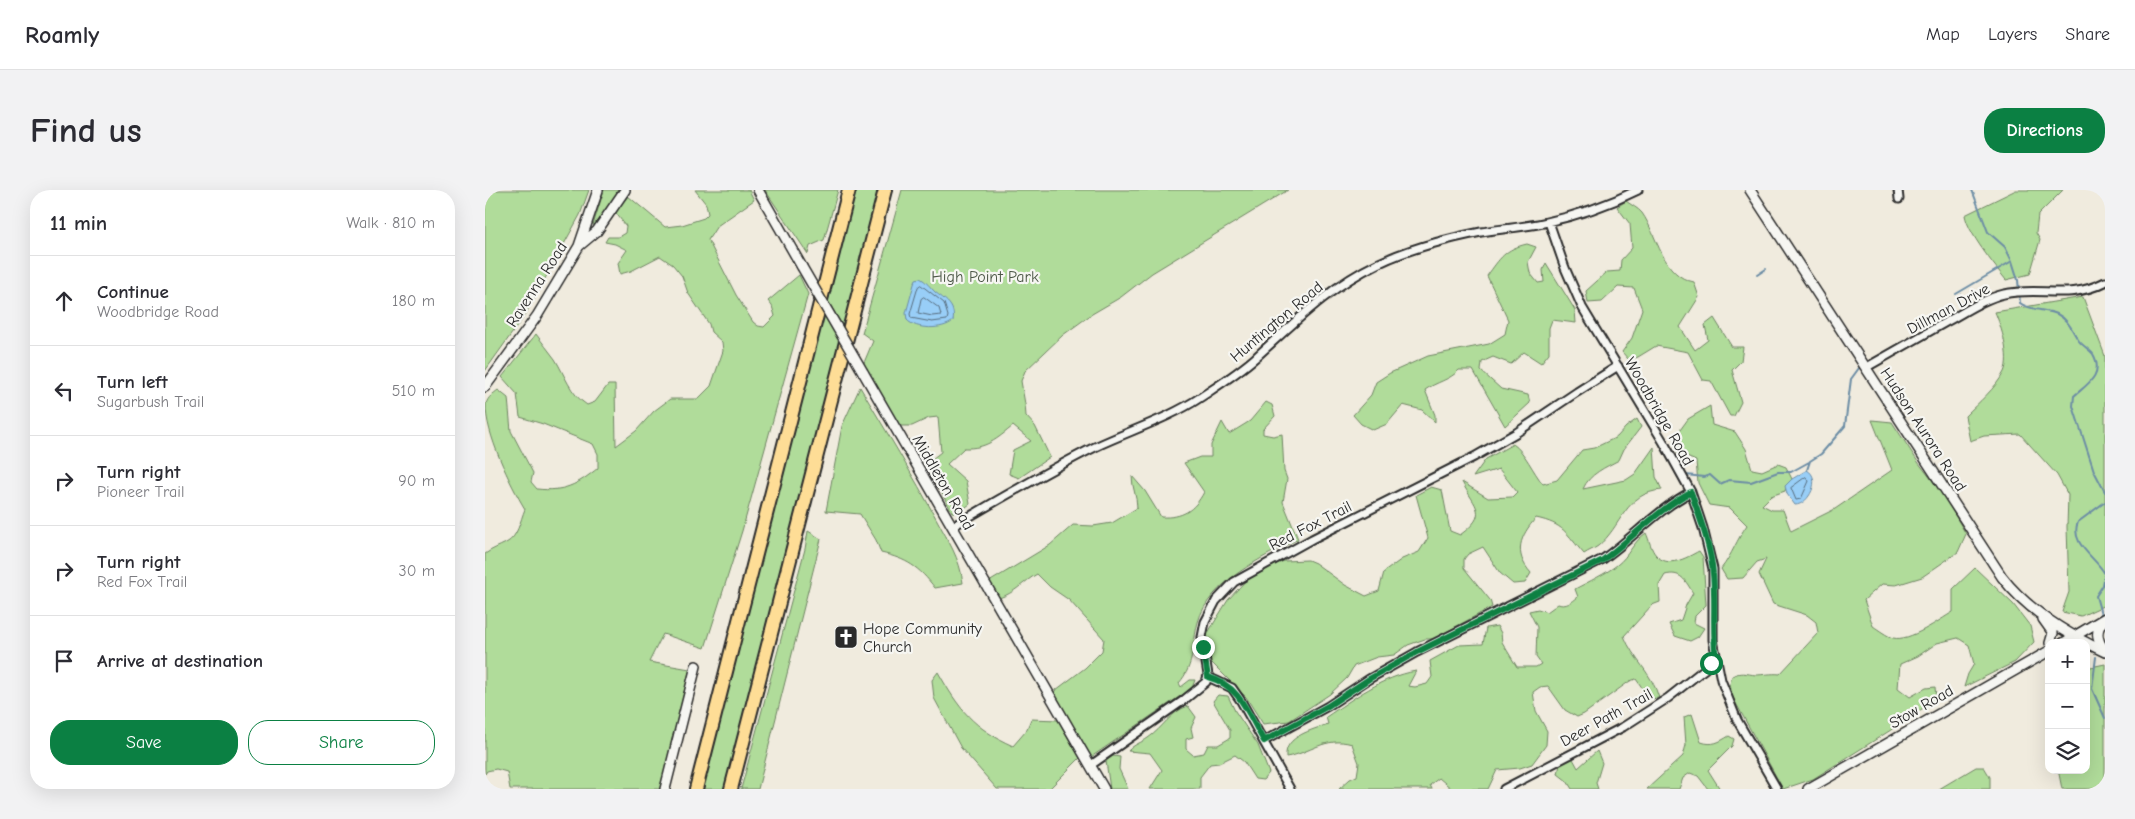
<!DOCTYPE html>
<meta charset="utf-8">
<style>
:root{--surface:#fff;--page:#f2f2f3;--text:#2b2b33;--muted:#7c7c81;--line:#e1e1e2;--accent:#0b8043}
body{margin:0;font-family:"Comic Neue",sans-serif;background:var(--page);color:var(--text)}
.controls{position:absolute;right:15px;bottom:15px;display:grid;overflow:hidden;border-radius:10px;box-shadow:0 5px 20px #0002}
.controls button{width:45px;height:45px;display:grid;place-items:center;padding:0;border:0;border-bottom:1px solid var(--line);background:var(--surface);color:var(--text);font:25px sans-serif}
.stop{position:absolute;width:15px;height:15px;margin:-11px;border:4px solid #0b8043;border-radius:50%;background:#fff}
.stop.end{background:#0b8043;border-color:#fff;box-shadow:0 1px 5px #0008}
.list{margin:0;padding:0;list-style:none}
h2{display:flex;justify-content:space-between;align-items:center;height:65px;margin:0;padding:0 20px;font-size:21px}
h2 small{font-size:16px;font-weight:400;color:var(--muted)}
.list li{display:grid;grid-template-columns:32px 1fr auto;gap:15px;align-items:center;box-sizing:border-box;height:90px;padding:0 20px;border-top:1px solid var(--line)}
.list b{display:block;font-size:19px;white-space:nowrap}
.list p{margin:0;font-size:16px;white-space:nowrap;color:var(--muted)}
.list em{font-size:16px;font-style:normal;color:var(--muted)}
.actions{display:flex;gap:10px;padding:15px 20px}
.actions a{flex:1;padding:11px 0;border:1px solid var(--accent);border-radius:20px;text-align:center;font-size:18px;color:var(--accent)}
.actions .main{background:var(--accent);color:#fff}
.icon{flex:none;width:28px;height:28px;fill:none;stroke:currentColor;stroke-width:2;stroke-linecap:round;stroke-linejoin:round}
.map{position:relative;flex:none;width:1620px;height:599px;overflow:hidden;border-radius:20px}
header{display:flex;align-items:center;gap:30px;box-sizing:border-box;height:70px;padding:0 25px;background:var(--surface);border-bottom:1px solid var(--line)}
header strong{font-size:24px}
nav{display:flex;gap:28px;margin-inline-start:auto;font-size:18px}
.intro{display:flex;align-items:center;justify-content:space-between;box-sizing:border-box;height:120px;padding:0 30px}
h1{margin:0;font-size:35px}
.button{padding:12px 22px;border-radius:20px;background:var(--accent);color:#fff;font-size:18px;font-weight:700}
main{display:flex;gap:30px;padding:0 30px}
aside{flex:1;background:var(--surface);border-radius:20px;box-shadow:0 5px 20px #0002}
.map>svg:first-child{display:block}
.green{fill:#b0dc9a;stroke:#6e8462}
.water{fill:#98cef7;stroke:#6c8da5}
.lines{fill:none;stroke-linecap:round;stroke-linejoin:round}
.shore{stroke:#576c7d;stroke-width:1}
.stream{stroke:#6c8da5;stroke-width:2}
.street-casing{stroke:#2b2b2b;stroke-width:11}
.secondary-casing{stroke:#2b2b2b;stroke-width:12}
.highway-casing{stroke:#2b2b2b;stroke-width:16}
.street{stroke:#f6f6f2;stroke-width:7}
.secondary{stroke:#f6f6f2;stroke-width:9}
.highway{stroke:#fedd96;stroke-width:12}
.secondary-bridge-casing{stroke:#2b2b2b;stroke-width:12;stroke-linecap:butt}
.secondary-bridge{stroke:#f6f6f2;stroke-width:9}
.route{stroke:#0b8043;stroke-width:6}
.labels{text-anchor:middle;stroke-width:4.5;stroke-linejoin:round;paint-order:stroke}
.park-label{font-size:16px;fill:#4c5747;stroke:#f6f6f2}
.street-label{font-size:16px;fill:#2b2b2b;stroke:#f6f6f2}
.poi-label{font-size:16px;fill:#2b2b2b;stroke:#f6f6f2;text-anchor:start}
</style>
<header>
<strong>Roamly</strong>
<nav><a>Map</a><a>Layers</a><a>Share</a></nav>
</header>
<div class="intro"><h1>Find us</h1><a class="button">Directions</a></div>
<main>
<aside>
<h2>11 min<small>Walk · 810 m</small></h2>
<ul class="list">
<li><svg class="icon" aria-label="ahead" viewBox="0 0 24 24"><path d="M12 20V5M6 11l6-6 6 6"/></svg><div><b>Continue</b><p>Woodbridge Road</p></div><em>180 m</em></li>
<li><svg class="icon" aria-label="left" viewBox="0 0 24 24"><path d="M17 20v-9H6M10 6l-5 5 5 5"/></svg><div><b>Turn left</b><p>Sugarbush Trail</p></div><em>510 m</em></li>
<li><svg class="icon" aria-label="right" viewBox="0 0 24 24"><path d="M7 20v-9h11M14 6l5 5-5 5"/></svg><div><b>Turn right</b><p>Pioneer Trail</p></div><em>90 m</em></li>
<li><svg class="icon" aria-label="right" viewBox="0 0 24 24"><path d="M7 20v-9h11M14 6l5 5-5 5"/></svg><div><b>Turn right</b><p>Red Fox Trail</p></div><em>30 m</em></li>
<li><svg class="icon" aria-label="arrive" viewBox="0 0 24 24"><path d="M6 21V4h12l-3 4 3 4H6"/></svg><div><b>Arrive at destination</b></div></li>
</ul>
<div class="actions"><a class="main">Save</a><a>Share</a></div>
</aside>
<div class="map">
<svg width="1620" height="599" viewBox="0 0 1620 599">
<rect width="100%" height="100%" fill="#f0ebde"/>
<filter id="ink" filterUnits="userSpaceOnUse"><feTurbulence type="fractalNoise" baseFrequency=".02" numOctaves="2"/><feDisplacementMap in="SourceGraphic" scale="10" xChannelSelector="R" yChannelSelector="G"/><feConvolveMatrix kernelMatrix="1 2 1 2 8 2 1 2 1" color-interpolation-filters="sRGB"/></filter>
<g filter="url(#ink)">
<path class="green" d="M0,0H104L95,25L40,125L0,181Z
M119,0H135L112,35H108Z
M210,0H264L269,10L232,36L223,50L251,105L268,132L273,136L279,137L290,126L287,116L283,111L314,85L323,104L257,341L220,458L178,444L164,472L205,479L175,599H25L22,582L11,579L2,581L0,584V364C7,359 13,357 21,353C33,347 35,331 40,319C25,294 0,243 1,214C3,207 8,204 13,200L23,208L26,241L48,283L46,292L52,299C79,302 92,295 113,278V264L108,254L58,234L35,227L32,204L17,187L51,144C57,152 64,161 70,169C80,185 85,204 102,215L110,212L123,195H130L131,256L151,241L169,221L185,209H213L226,196L238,161L237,152L226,142L224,134L203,103L197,86L188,75L175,66L146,81L135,84L133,73L142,60L130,54L120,52L123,47H133L140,43L141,36L130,22L143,6L180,37L197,35L219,28L223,24L221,14Z
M280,0H353L339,50L325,56L323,64Z
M371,0H393L359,138L343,111Z
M417,0H803L667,83L636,107L607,124L578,145L540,181L536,191L540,214L541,226L550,236L565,267L534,288L524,284L528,260L546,251L528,236C512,249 501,259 479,258L462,274L481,291L485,314L473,323L467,322L448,287L443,272L456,262L453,227L444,228L427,236H414L378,175L388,151L377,143Z
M1531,0H1578L1553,25L1551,43L1555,50L1545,84L1521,90C1509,75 1483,43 1480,25Z
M1141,11C1146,15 1153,18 1157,23C1173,46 1177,86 1209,92L1214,107L1195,137L1210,160L1223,150L1220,135L1229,128L1247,157H1258L1256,171L1247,180L1256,212L1249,226H1245L1226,191L1218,190L1203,162L1171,156L1153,167L1144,170L1137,162L1147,148L1157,119L1149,98L1133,97L1117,112L1103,113L1101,101L1122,82L1135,81L1136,70L1147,58L1145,34L1132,17Z
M1042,54L1051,57L1043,72L1045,83L1053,93L1059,92L1058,80L1061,73L1090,120L1091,133L1067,130L1064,138V163L1056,173L1039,162L1026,174L1008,167L997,172L996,181L1016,199L1043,205L1045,213L1020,236L988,180H974C965,190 951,192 940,200L950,225V232L937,220L918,215L902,234L888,240L876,234L868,225L886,205L891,192L905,183L943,166L1004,154L1020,144L1023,130L1002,86C1015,68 1020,59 1042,54Z
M1598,107L1620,166V415L1596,426L1577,422L1584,402L1582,337L1583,305L1572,285L1535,244L1499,246L1485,251L1480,226C1493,213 1511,198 1519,182C1526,167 1516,136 1510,122Z
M339,125L355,152L241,599H217Z
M375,197C401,241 428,285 452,330C463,351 475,368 478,393L450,398C434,377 422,369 396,363L391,350L375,324L341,321L357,236Z
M781,212L787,215L790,226L778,239V244L788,246L797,244L799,281L802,289L798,312L813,349C778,367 724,392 713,432C707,454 710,475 694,493L696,497L705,490H710L707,498L606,567L567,503L600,478L617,461L619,449L584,410L565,397L552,384C538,392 530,403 514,408L504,392L565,355L588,335L608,336L627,333L652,318C652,306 647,298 647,286L660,301L676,327C697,328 709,321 719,302L699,273L715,267H726V255L737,232L744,244L765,231Z
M1225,216L1227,235L1250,242L1261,259L1267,279L1277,281L1293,274L1301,277L1307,289L1302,294L1300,301L1286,306L1277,315L1287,320H1298L1306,341L1350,319L1407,280L1387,230L1407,232L1433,272L1457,303L1481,344L1473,362L1437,387L1411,395L1397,394L1379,410L1388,436C1394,440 1402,446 1408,448C1425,452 1454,430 1468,422V399L1490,378L1528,414L1545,436L1549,452L1530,472L1479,497L1483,484L1489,474L1484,455L1473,448L1452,453L1433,466L1415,474L1413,498L1425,507L1441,498L1450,497L1451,509L1417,533L1328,589L1298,599L1247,506L1245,494L1247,486C1256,481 1261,484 1271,485C1277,485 1287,483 1295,484L1333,443L1331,432L1322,425L1288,414L1274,384L1281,369L1272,372L1258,388L1242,389L1236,379C1247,365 1252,349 1262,335L1245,318L1224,315L1213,293L1211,271L1192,263L1190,247L1203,229Z
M1152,229L1156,237L1139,259L1134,270C1121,277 1104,284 1098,299L1141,290L1150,284L1169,257L1171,287L1177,300C1139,303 1137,337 1113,356C1109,359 1103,361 1099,364C1081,343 1079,334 1051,328C1035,346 1028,363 1046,383L1040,393L1028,394L1015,383L998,357L983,364L979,369V378L1005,410L1007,417L948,449H940L923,455L909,465L892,467L869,476L862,488L845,504L804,531L778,534L761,507L724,470L721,446L743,410L764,387L786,376L799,371L823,370L830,373L860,395L881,406L894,401L899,382L917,369L934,362L943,348L931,305L946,297L957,300L965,341L975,345C1005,323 990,318 977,292L1003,308L1027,307L1032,302L1014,279L988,287L1001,269L1028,254C1040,262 1048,282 1058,294L1072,290L1097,260L1109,258L1132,247L1141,237Z
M323,341L336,349L273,599H256L320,359Z
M1161,343C1164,349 1166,360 1171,365C1183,379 1201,368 1214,361L1218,367L1221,415L1210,426L1209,433L1219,438L1213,447L1205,451L1190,446L1184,434L1196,430L1201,415L1208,403C1200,390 1196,381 1180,385L1174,395L1175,412L1167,415L1139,446C1148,469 1167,483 1174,508L1165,509L1151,489L1145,491L1099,524L1092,527L1080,520L1063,496L1055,497L1048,502L1051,521L1062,541L1061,555L1047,574L1035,578L1012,580L1003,599H967L954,588L945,595L947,599H854L865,589L872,586L874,573L867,554C840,546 826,563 801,567C799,546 828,540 843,534L841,527C869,508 897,487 931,481L923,496L930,497L942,494L947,487L945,471L974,455L998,454L1001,438L1012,436L1016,443L1017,452L1032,477H1051L1056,474L1051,467L1052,437L1044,421L1053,419L1062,422L1073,414C1081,417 1087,412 1093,407L1090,399C1103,392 1122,383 1132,375C1144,366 1147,353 1161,343Z
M1620,474V599H1577L1574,584L1571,580H1601V478Z
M453,482C474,519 488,538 528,556L541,541L546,529L573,530L595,568L564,599H512L476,558L449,508L447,490Z
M733,505L743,506L750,521L773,555L784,583L778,590L770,589L759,572L750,565L734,573L725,574L715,587V599H665L677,580L665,563L643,561C649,554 656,553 663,548C678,538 685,522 703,516L711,527L706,538L708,547L701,549V559L708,565L719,563L723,555H733L745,548V540L728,511Z
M1207,524L1216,552C1228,556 1234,552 1244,546L1249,549L1247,556L1223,580L1235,599H1223L1213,586L1205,583L1198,588L1194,599H1162L1198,566L1201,555L1199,527Z
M1112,561L1117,573L1111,593L1113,599H1087L1082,591L1073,584L1075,574L1087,567L1093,578Z
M628,566L635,567L634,579L643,599H625L621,571Z
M1491,577H1499L1505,587V599H1454Z"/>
<path class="water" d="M435,88C441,91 445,97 450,102C460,110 471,115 468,131C458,140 431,140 422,130L421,123L429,94L431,89Z
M1322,280C1337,288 1324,315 1310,315L1302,304L1300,296L1307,289Z"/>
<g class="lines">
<path class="shore" d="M436,95L459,113L463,126L462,130L447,132L426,128L425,124L433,97Z
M439,107L454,118L456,125L447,126L433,123L436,109Z
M1321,287L1324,291L1316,309L1311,310L1306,298Z"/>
<path class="stream" d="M1487,0L1503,42L1520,57L1527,71L1533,90L1535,113C1545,121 1561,119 1572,124C1584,130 1587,141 1594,151C1598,156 1604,159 1608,164C1620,185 1601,195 1589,206L1588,216L1609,281L1620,302
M1272,85L1281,79
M1471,104L1527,71
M1322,280L1325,271L1336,264L1360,236L1366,189L1374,178
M1201,285L1219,287L1225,285L1235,294L1244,290L1266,292L1293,282H1306L1324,272
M1616,424L1611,406L1618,395L1620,384C1611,367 1584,354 1593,332L1620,312
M1611,467L1607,499L1620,528"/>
<g class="street-casing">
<path id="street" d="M1413,0L1414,9
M1064,32L1080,78L1097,117L1179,253L1206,302L1218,338L1228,379V450L1236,490L1252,530L1292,599
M1382,177C1408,162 1435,147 1461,132C1480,122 1498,109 1519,104C1556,96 1583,111 1620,92
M468,336C515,309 562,281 610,257C646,240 683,229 716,207C734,195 753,183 770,168C809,133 844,97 892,74C925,58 961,49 996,42C1017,39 1038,37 1058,33C1091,26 1123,15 1153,0
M723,487L747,498L756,511L805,599
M779,551L843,516L884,489L932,462L1118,369C1148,348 1173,319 1206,302
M606,575L699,510L721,492L723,485L717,447L720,432L731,411L749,392L827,349L989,267L1031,243L1092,202L1133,176
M1019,599L1138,537L1183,508L1231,470"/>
</g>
<g class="secondary-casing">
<path id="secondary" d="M273,0L317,77
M1265,0L1517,387C1543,421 1582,444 1620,462
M94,56L112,41L140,0
M378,182L619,599
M0,197L52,126L94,56L113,0
M1558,429L1568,443L1565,453
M1619,430C1610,440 1611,450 1620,460
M1578,453L1620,428
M180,599L211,476
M1323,599L1564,461"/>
</g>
<g class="highway-casing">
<path id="highway" d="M211,599L364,0
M246,599L400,0"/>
</g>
<use href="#street" class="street"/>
<use href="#secondary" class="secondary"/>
<use href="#highway" class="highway"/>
<g class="secondary-bridge-casing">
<path id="secondary-bridge" d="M317,77L378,182"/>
</g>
<use href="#secondary-bridge" class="secondary-bridge"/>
</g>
</g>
<g class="lines" filter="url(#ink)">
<path class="route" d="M718,457L723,487C756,496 763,524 779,551L843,516L884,489L932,462L1118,370C1148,348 1173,319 1206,302C1215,329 1226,356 1228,384C1231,413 1227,441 1231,470L1226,473"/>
</g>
<defs>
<g id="church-square" transform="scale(1.25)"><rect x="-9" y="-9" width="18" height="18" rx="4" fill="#2b2b2b" stroke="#f6f6f2"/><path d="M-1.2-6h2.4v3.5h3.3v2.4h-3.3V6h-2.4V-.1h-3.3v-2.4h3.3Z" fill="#fff"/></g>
</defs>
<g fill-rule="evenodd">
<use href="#church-square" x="361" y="447"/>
</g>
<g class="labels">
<g class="park-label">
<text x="500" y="92">High Point Park</text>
</g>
<g class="street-label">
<text transform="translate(51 94) rotate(-57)" y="6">Ravenna Road</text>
<text transform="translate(1463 118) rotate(-28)" y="6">Dillman Drive</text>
<text transform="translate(791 131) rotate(-40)" y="6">Huntington Road</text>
<text transform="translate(1175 221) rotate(60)" y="6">Woodbridge Road</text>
<text transform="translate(1439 239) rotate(57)" y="6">Hudson Aurora Road</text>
<text transform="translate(459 292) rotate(60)" y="6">Middleton Road</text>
<text transform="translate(825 335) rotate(-27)" y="6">Red Fox Trail</text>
<text transform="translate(1436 516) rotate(-30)" y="6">Stow Road</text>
<text transform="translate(1121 527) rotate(-29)" y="6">Deer Path Trail</text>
</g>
<g class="poi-label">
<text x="378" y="444">Hope Community<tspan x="378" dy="18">Church</tspan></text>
</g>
</g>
</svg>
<div class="controls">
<button>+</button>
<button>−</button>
<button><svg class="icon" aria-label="layers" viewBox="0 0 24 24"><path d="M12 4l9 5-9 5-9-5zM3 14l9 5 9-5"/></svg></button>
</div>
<div class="stop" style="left:1226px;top:473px"></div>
<div class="stop end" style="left:718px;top:457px"></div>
</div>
</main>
